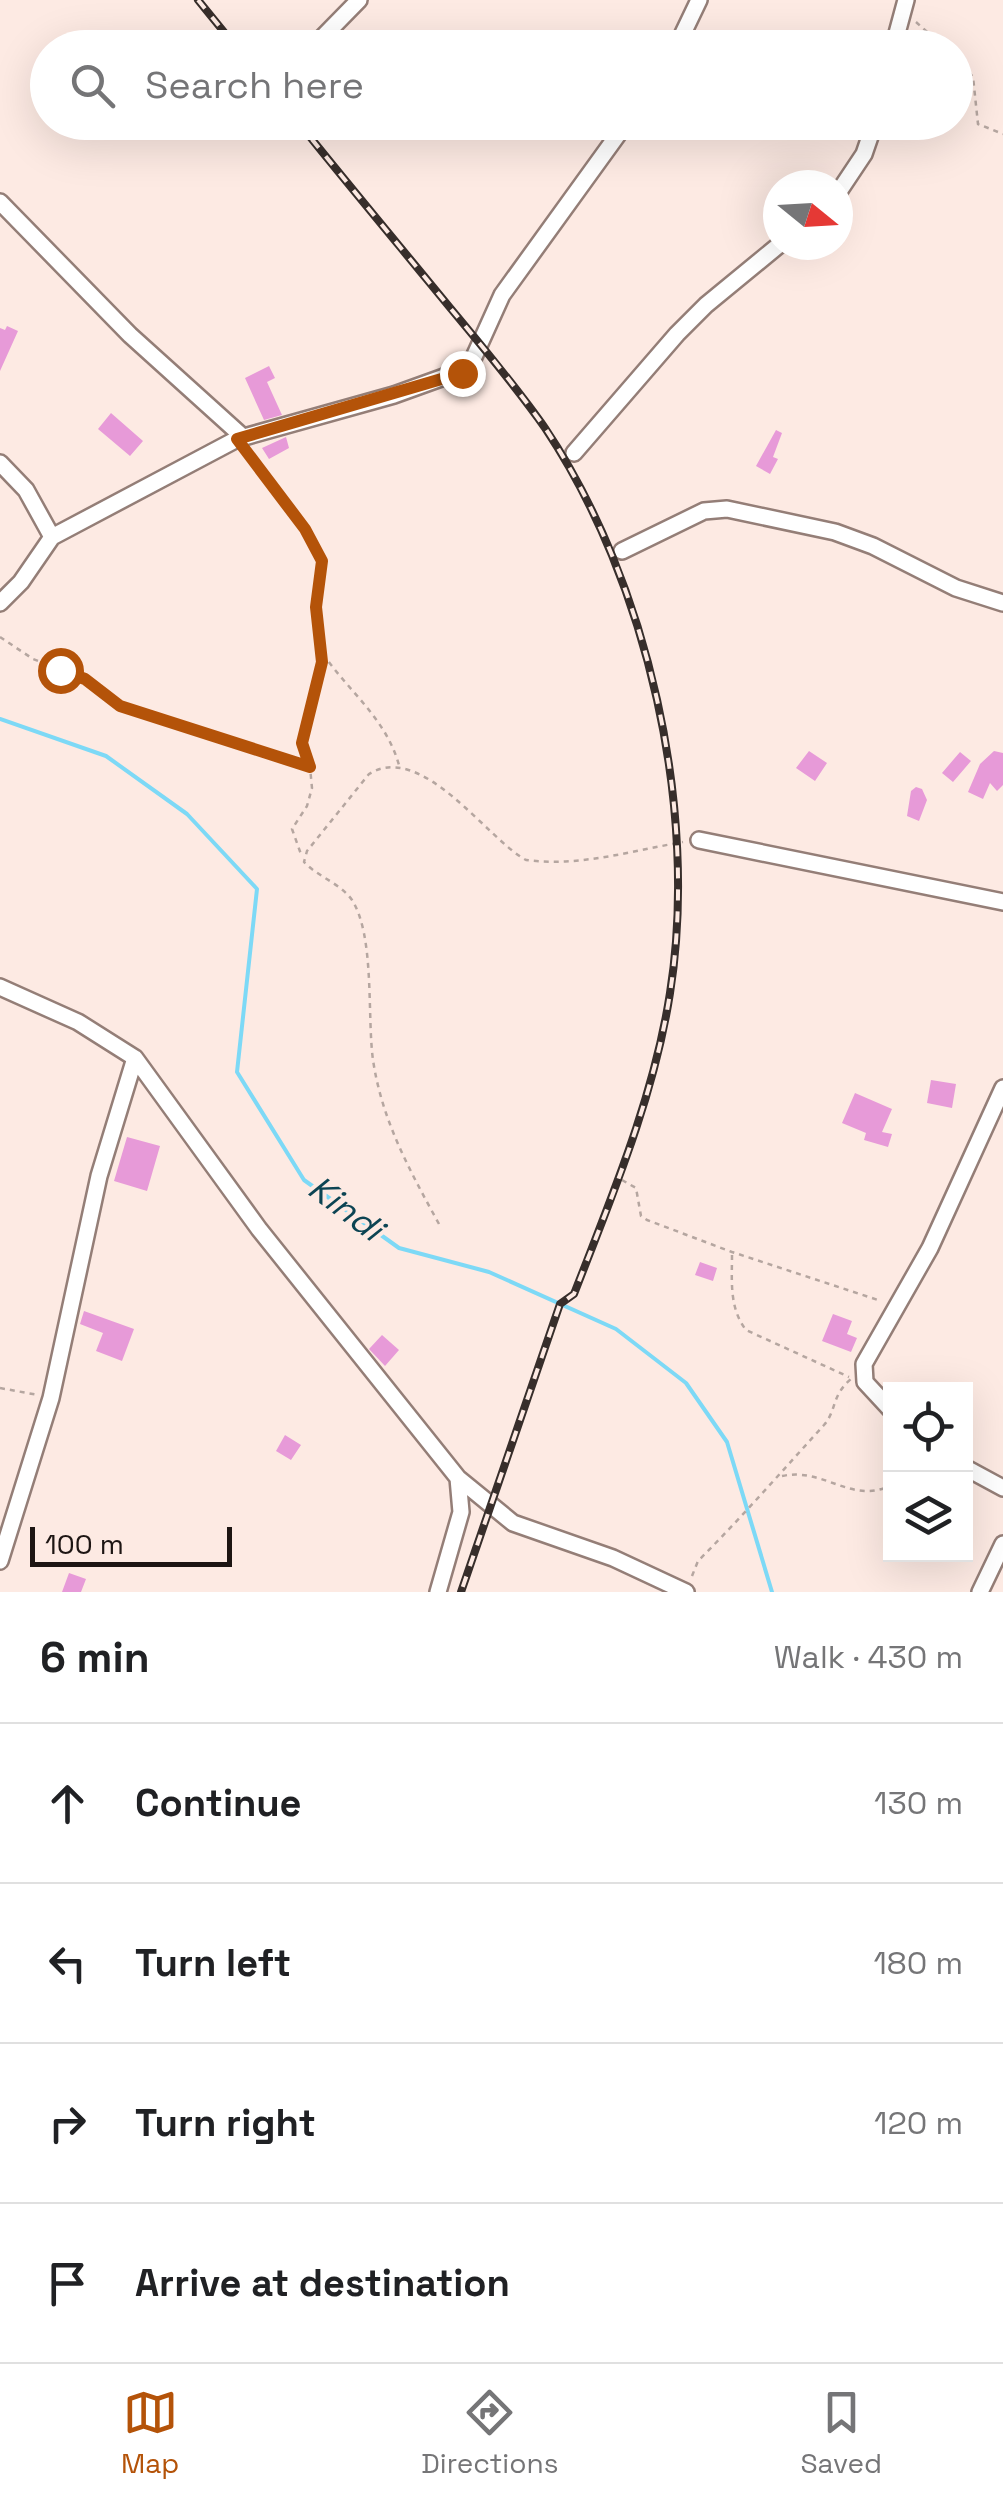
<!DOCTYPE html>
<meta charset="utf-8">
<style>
:root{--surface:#fff;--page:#f2f2f2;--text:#202124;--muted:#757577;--line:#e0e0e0;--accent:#b45309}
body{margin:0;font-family:"Space Grotesk",sans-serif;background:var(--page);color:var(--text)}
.controls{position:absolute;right:30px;bottom:30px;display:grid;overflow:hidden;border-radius:0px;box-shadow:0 10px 40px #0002}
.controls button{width:90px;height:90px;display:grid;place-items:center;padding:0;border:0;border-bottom:2px solid var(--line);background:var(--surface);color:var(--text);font:50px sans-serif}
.compass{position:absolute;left:763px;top:170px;width:90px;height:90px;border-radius:50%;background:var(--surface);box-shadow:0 10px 40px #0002;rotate:108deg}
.scale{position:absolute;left:30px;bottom:25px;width:202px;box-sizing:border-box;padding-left:10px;border:5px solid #1d1513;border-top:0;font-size:28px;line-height:35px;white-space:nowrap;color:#1d1513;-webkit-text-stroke:8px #fdeae3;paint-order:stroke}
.stop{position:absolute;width:30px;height:30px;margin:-22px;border:8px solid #b45309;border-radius:50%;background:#fff}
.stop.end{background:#b45309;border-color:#fff;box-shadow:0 2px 10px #0008}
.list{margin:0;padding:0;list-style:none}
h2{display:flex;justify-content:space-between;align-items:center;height:130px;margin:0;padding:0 40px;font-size:42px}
h2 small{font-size:32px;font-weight:400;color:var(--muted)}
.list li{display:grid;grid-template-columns:65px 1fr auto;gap:30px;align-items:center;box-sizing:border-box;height:160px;padding:0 40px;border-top:2px solid var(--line)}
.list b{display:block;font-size:38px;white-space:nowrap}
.list em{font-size:32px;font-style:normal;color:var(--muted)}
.icon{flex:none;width:55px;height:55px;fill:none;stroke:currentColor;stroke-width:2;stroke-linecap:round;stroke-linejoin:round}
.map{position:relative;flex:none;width:1003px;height:1592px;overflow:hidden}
.search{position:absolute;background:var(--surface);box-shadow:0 10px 40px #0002;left:30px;right:30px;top:30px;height:110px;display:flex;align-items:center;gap:25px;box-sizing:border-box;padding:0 35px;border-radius:55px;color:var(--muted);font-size:38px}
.sheet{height:770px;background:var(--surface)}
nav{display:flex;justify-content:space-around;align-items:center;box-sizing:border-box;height:140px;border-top:2px solid var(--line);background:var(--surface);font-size:28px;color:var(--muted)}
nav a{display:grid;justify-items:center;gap:5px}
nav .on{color:var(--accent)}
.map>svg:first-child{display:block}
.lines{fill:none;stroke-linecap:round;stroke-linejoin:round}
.stream{stroke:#7dd9f6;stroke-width:4}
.building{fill:#e79ad8}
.minor-casing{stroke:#947e77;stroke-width:20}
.path{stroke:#b5a6a0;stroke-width:2.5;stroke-dasharray:5 5;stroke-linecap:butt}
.minor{stroke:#fff;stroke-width:15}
.rail-casing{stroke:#372e2b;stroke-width:8}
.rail{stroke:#fdeae3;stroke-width:4;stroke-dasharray:11;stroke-linecap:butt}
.route{stroke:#b45309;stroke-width:12}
.labels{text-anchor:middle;stroke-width:8;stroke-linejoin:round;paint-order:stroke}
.water-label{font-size:35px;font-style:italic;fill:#0c4453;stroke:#fdeae3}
</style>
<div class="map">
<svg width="1003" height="1592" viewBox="0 0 1003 1592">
<rect width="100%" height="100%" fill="#fdeae3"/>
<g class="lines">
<path class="stream" d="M0,719L106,756L187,814L257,889L237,1072L304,1180L399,1248L489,1272L616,1329L686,1383L727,1442L772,1592"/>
</g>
<path class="building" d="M7,326L18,331L0,371V328L5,330Z
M269,366L275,378L267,382L282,415L264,420L245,378Z
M111,413L143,441L130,456L98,429Z
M776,430L782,433L773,457L778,459L770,474L756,466Z
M286,437L289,448L269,459L262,448Z
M809,751L827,763L815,781L796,768Z
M994,751L1003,753V785L997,791L990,783L983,799L968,792L980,764Z
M960,752L971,761L953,782L942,773Z
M916,787L922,789L927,800L919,821L907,816L911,791Z
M931,1080L956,1084L952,1108L927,1103Z
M855,1093L892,1109L882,1132L892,1134L888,1147L864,1140L866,1133L842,1123Z
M127,1137L160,1146L147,1191L114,1181Z
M700,1262L717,1268L713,1281L695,1275Z
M84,1311L134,1329L122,1361L96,1351L103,1333L80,1324Z
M833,1314L852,1321L847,1334L857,1338L851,1352L822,1341Z
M382,1335L399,1350L385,1366L369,1349Z
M285,1435L301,1445L291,1460L276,1451Z
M69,1573L86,1579L81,1592H62Z"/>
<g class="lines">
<g class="minor-casing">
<path id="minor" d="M312,48L359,0
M676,48L699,0
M893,48L906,0
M838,193L864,154L875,122
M0,202L130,335L243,437
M574,453L677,334L706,305L779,245
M0,463L26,490L52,537
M622,551L704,511L727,509L835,532L873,546L956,588L1003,603
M0,603L21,582L52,537L237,439L394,395L469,368L502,295L627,122
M699,840L1003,902
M0,987L78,1022L135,1058L259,1229L458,1478L461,1512L438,1592
M890,1409L865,1382L864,1364L930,1248L1003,1088
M966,1468L1003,1488
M458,1478L513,1523L613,1558L686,1592
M0,1561L51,1398L99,1176L135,1058
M980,1592L1003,1544"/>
</g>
<path class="path" d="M916,22L945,48
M956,57L973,77L978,124L1003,134
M247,452L305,529L322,561L316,607L322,661L302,743L310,767L312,788L307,806L292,829L302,857
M0,637L33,659L85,679L120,706L308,767
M323,654C350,693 388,720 400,769
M622,1180L636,1188L641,1216L647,1220L732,1252L881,1301
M439,1224C410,1171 382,1121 373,1060C367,1017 375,936 352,900C340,883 318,877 304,862L307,851L369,774C422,741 487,839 526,860C579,867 631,851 683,842
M732,1255C732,1281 729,1308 746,1330L849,1377
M0,1388L38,1395
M782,1476C824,1467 850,1504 890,1486
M692,1576L698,1561C742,1517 783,1470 824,1425C837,1410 831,1396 851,1379"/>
<use href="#minor" class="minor"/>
<g class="rail-casing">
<path id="rail" d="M198,0L237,48
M298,122C347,183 397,243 447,304C480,344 515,385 545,428C648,582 699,810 670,993C654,1097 612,1196 574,1294L560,1304L461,1592"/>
</g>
<use href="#rail" class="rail"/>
</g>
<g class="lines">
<path class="route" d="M60,670L85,679L120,706L310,767L302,743L322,662L316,607L322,561L305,529L237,439L462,373"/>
</g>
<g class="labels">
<g class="water-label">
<text transform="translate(346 1208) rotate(37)" y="12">Kindi</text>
</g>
</g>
</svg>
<div class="controls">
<button><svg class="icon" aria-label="locate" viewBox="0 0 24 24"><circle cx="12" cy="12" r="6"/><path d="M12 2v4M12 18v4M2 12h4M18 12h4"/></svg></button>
<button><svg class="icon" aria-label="layers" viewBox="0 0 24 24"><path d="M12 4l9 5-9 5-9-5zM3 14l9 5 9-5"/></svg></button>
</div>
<svg class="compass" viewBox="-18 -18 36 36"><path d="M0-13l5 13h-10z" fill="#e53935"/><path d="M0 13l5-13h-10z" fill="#757577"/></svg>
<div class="scale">100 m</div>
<div class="stop" style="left:60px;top:670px"></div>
<div class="stop end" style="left:462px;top:373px"></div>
<div class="search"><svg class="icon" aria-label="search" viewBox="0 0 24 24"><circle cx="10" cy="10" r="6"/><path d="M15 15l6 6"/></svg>Search here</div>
</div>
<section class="sheet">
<h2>6 min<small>Walk · 430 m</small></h2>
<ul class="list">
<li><svg class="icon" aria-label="ahead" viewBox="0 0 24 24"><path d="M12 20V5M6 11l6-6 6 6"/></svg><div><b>Continue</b></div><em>130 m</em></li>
<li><svg class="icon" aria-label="left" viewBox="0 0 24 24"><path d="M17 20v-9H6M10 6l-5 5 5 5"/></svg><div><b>Turn left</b></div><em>180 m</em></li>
<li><svg class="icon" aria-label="right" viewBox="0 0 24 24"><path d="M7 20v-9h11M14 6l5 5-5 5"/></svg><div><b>Turn right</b></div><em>120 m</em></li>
<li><svg class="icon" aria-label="arrive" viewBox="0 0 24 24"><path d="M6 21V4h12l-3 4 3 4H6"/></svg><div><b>Arrive at destination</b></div></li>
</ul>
</section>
<nav>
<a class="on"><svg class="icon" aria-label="map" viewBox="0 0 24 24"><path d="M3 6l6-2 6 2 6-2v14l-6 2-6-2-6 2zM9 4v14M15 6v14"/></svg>Map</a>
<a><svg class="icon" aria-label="directions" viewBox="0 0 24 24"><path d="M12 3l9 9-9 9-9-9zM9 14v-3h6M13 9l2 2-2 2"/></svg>Directions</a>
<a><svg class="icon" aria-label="saved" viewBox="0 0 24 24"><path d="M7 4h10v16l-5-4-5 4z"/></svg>Saved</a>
</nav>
